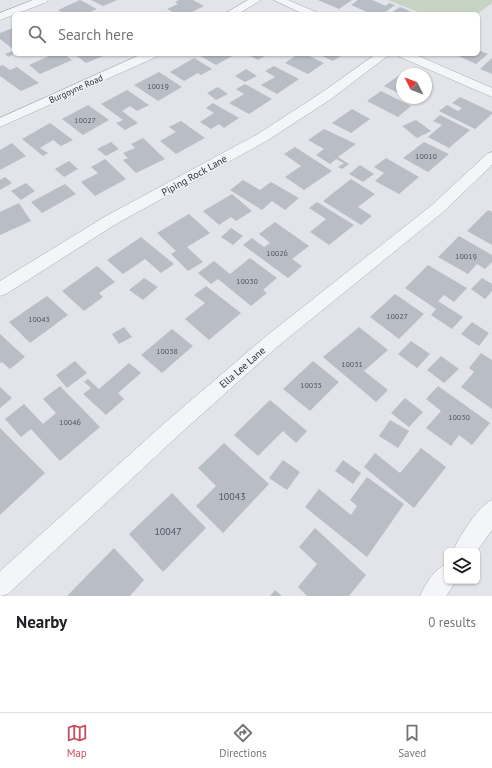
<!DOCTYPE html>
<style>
:root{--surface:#fff;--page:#f2f2f2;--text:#202124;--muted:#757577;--line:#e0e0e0;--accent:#c64e5d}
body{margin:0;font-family:"PT Sans",sans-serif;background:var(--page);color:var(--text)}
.controls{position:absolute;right:12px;bottom:12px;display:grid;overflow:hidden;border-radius:6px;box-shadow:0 1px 3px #0004}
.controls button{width:36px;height:36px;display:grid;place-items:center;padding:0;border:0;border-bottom:1px solid var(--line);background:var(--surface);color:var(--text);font:20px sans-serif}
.compass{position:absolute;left:396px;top:68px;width:36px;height:36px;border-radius:50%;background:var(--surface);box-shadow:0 1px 3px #0004;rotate:312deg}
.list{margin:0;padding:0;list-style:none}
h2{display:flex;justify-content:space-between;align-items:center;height:52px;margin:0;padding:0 16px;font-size:17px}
h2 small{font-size:13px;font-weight:400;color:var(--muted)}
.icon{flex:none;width:22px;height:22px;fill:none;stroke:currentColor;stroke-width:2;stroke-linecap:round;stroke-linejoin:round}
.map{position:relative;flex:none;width:492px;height:596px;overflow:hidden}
.search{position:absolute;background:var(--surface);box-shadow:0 1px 3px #0004;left:12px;right:12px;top:12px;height:44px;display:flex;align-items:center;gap:10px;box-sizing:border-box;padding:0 14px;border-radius:6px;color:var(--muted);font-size:15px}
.sheet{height:116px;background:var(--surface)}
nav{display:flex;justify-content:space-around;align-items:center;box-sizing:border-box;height:56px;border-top:1px solid var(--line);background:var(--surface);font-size:11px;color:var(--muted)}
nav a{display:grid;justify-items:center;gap:2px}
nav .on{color:var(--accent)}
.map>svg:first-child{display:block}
.green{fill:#c7d3c3}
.building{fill:#b9bdc6}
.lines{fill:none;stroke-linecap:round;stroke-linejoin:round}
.minor-casing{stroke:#a7abb3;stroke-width:1}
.minor{fill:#f4f5f8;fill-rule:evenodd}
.labels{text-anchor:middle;stroke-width:3;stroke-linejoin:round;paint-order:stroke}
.number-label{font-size:8px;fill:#4e5562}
.far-street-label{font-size:9px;fill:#2b3240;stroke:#f1f3f7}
.street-label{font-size:10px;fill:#2b3240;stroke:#f1f3f7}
.near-number-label{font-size:10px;fill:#4e5562}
</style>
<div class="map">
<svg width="492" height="596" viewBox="0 0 492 596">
<rect width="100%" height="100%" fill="#e2e4e9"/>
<path class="green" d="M388,0H492V3L477,14H423Z"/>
<path class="building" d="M80,0L97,9L86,14L82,12L78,14H65L58,10Z
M91,0H117L103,6Z
M179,0H193L204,6L188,14H176L167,9L178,4L175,2Z
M318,0H352L339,9Z
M358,0H372L386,6L389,3L395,5L383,14H364L367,12L351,5Z
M400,7L410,11L405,14L392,12Z
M13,28L14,29V54L9,57L5,54L14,50L0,39V33Z
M478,50L488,54L476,64L454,54H478Z
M47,54H64L72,60L40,74L29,65L49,56Z
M74,54H108L86,63Z
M197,54H236L216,65Z
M247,54H268L258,60Z
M298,54H305L324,63L308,74L285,63Z
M318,54H344L333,61Z
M194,58L212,69L201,75L198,73L184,81L170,72Z
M492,58V74L480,69Z
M3,65L10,70L17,67L39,83L21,91L0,76V66Z
M274,66L299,79L277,94L261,85L275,77L265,71Z
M246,69L257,76L245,82L235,76Z
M159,72L182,87L158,101L134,85Z
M401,74H402V95L384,86Z
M245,84L272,99L249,114L229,103L244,94L236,89Z
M218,87L228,94L216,100L207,93Z
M127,90L149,105L137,111L130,106L122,111L138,123L125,130L116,123L123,120L101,104Z
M381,91L411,106L398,117L367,101Z
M460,97L492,112V114L475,129L439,111L447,105L458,111L462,108L452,103Z
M213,103L239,118L224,128L219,124L211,129L200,122L214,113L206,108Z
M88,105L109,120L83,135L62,119Z
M352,109L370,119L351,133L332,123Z
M440,115L470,130L449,148L428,137L442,125L433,121Z
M416,120L431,131L417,138L402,126Z
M181,121L205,138L176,154L160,141L176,132L169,127Z
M50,123L73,140L61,146L53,140L40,148L48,153L43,156L22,139Z
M324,129L356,144L338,157L349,164L342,169L338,167L344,163L336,159L330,164L316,155L324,149L308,140Z
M143,138L165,159L136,173L123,160L128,158L123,153L135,148L131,144Z
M111,142L119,149L106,156L97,149Z
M424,142L449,154L428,172L403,158Z
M12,143L26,156L0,170V150Z
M295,147L332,171L304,190L285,177L301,166L284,154Z
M386,158L419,177L399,194L375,181L384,173L374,167Z
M105,159L126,179L95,196L81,182L98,173L91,167Z
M69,161L78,169L64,177L55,169Z
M360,165L374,174L363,182L349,174Z
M5,177L12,183L0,190V180Z
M351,179L375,194L358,207L372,216L361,225L323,201Z
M243,180L260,190L271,182L299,198L285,210L272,201L262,210L230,190Z
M26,183L35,191L21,200L11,191Z
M65,184L76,194L42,213L31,202Z
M232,194L252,211L236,221L231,217L219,225L203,211Z
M317,202L354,225L329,245L310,232L326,219L309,208Z
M19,203L31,221L0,235V212Z
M488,210L492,212V245L467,231Z
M189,214L210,233L187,247L203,262L188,271L171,254L176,251L157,233Z
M275,222L309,246L292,259L302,266L288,278L243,245L252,238L264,247L270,243L259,234Z
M231,228L243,236L233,245L221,237Z
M459,236L492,255V262L485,269L477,264L468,274L438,257Z
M141,237L174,264L161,273L145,259L123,274L107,260Z
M250,258L277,278L263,290L267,293L251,306L218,279L211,284L198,273L214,261L230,274Z
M428,265L467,288L454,302L444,295L438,301L463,317L452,329L431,315L436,309L405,288Z
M97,266L115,282L99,293L103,297L84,311L62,291Z
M144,278L158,287L143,300L129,290Z
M482,278L492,284V291L485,299L471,289Z
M206,286L241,313L209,340L185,319L205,303L194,295Z
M395,294L424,314L399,339L370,317Z
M47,296L68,315L30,343L9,322Z
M472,322L489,333L479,346L461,334Z
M124,327L132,337L119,344L112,334Z
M359,327L388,350L364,371L388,390L376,402L323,357Z
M172,329L193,346L162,373L141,355Z
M0,334L25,357L10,369L2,362L0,363Z
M411,341L430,354L417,368L398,354Z
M481,353L492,360V409L461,387L474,372L469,368Z
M441,356L459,369L444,383L427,370Z
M75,361L87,373L67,388L56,375Z
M313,361L339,382L310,411L283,389Z
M129,363L141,373L118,393L124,399L106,415L83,394L91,388L84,382L88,379L99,389Z
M60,386L100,427L60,461L31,429L21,437L5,419L24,404L43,424L56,413L43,399Z
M438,386L490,423L472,445L459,435L451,446L426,428L441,411L426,399Z
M0,387L12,398L0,408Z
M405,398L423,412L409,427L391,413Z
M270,400L307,431L296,443L283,431L258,456L234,435Z
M390,420L409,431L398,448L379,436Z
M0,428L45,473L0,515Z
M224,443L269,484L223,533L196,506L216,486L198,468Z
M421,448L446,467L414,508L364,467L375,453L400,473Z
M283,460L300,472L287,490L269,478Z
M343,460L361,473L353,484L335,471Z
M367,477L404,504L367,557L305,507L319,489L351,515L357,506L350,500Z
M172,493L206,528L163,572L129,534Z
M315,528L366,575L349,596H307L298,587L317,564L299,547Z
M114,548L144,580L130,596H67Z
M275,590L282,596H270Z"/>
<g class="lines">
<g class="minor-casing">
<path id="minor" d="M33,0H48L47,2L0,20V13Z
M248,0H261L238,14H224Z
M274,0H288L316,12L318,14H303Z
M142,54H158L156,57L0,127V118Z
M376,54H390L331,99L268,140L116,224L6,294L0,296V281L106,216L258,134L321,93Z
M398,54H414L492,88V97L400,57Z
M492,152V165L442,213L277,347L182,432L8,594L0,596V571L168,420L265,337L432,205L487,154Z
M492,500V530L477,551H453C459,537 478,506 492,500Z
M447,564V581H456L446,596H420C426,583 434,569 447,564Z"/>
</g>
<use href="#minor" class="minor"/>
</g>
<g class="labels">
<g class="number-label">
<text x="158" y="89">10019</text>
<text x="85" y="123">10027</text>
<text x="426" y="159">10010</text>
<text x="277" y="256">10026</text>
<text x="466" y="259">10019</text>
<text x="247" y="284">10030</text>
<text x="397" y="319">10027</text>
<text x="39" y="322">10043</text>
<text x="167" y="354">10038</text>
<text x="352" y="367">10031</text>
<text x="311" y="388">10035</text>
<text x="459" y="420">10030</text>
<text x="70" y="425">10046</text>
</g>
<g class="far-street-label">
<text transform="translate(76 89) rotate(-24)" y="3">Burgoyne Road</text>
</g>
<g class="street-label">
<text transform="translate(194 175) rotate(-29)" y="4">Piping Rock Lane</text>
<text transform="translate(242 367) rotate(-41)" y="4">Ella Lee Lane</text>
</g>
<g class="near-number-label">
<text x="232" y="500">10043</text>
<text x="168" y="535">10047</text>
</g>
</g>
</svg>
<div class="controls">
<button><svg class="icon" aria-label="layers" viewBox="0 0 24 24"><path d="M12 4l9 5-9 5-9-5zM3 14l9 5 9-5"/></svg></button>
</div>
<svg class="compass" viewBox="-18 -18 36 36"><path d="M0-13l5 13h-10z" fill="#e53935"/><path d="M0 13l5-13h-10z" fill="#757577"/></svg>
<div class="search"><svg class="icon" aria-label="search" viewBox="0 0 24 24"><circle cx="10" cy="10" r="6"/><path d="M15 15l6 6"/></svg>Search here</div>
</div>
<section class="sheet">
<h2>Nearby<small>0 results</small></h2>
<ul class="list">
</ul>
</section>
<nav>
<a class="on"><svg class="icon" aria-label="map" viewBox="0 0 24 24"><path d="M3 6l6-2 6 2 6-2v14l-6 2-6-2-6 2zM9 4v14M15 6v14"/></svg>Map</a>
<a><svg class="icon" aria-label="directions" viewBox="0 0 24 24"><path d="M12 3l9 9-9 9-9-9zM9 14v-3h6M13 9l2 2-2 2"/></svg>Directions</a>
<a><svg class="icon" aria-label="saved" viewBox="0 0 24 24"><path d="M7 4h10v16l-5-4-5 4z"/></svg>Saved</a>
</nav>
